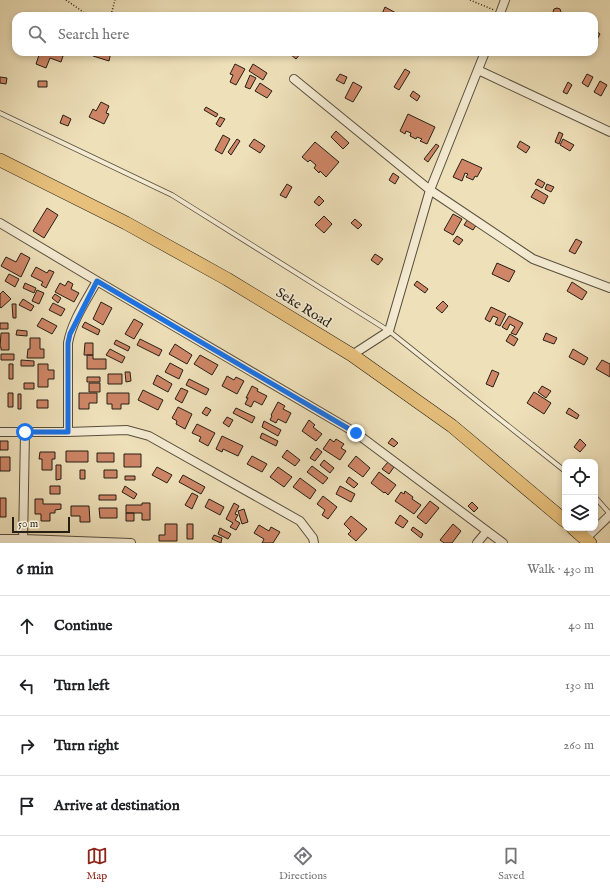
<!DOCTYPE html>
<meta charset="utf-8">
<style>
:root{--surface:#fff;--page:#f6f6f6;--text:#202124;--muted:#757577;--line:#e0e0e0;--accent:#8f2418}
body{margin:0;font-family:"IM FELL English",serif;background:var(--page);color:var(--text)}
.controls{position:absolute;right:12px;bottom:12px;display:grid;overflow:hidden;border-radius:8px;box-shadow:0 2px 6px #0003}
.controls button{width:36px;height:36px;display:grid;place-items:center;padding:0;border:0;border-bottom:1px solid var(--line);background:var(--surface);color:var(--text);font:20px sans-serif}
.scale{position:absolute;left:12px;bottom:10px;width:58px;box-sizing:border-box;padding-left:4px;border:2px solid #261f15;border-top:0;font-size:11px;line-height:14px;white-space:nowrap;color:#261f15;-webkit-text-stroke:3px #f4ebd2;paint-order:stroke}
.stop{position:absolute;width:12px;height:12px;margin:-9px;border:3px solid #1a73e8;border-radius:50%;background:#fff}
.stop.end{background:#1a73e8;border-color:#fff;box-shadow:0 1px 4px #0008}
.list{margin:0;padding:0;list-style:none}
h2{display:flex;justify-content:space-between;align-items:center;height:52px;margin:0;padding:0 16px;font-size:17px}
h2 small{font-size:13px;font-weight:400;color:var(--muted)}
.list li{display:grid;grid-template-columns:26px 1fr auto;gap:12px;align-items:center;box-sizing:border-box;height:60px;padding:0 16px;border-top:1px solid var(--line)}
.list b{display:block;font-size:15px;white-space:nowrap}
.list em{font-size:13px;font-style:normal;color:var(--muted)}
.icon{flex:none;width:22px;height:22px;fill:none;stroke:currentColor;stroke-width:2;stroke-linecap:round;stroke-linejoin:round}
.map{position:relative;flex:none;width:610px;height:543px;overflow:hidden}
.search{position:absolute;background:var(--surface);box-shadow:0 2px 6px #0003;left:12px;right:12px;top:12px;height:44px;display:flex;align-items:center;gap:10px;box-sizing:border-box;padding:0 14px;border-radius:12px;color:var(--muted);font-size:15px}
.sheet{height:292px;background:var(--surface)}
nav{display:flex;justify-content:space-around;align-items:center;box-sizing:border-box;height:56px;border-top:1px solid var(--line);background:var(--surface);font-size:11px;color:var(--muted)}
nav a{display:grid;justify-items:center;gap:2px}
nav .on{color:var(--accent)}
.map>svg:first-child{display:block}
.building{fill:#ce8667;stroke:#261f15}
.lines{fill:none;stroke-linecap:round;stroke-linejoin:round}
.service-casing{stroke:#584f3e;stroke-width:5.5}
.minor-casing{stroke:#584f3e;stroke-width:10}
.primary-casing{stroke:#261f15;stroke-width:14}
.path{stroke:#261f15;stroke-width:1.5;stroke-dasharray:1 2;stroke-linecap:butt}
.service{stroke:#f4ebd2;stroke-width:4}
.minor{stroke:#f4ebd2;stroke-width:8}
.primary{stroke:#e7c07c;stroke-width:13}
.route{stroke:#1a73e8;stroke-width:5}
.labels{text-anchor:middle;stroke-width:3.5;stroke-linejoin:round;paint-order:stroke}
.street-label{font-size:14px;fill:#261f15;stroke:#f4ebd2}
</style>
<div class="map">
<svg width="610" height="543" viewBox="0 0 610 543">
<rect width="100%" height="100%" fill="#eee0b9"/>
<filter id="stains"><feTurbulence type="fractalNoise" baseFrequency=".005" numOctaves="4"/><feColorMatrix values="0 0 0 0 .2 0 0 0 0 .09 0 0 0 0 .02 0 0 0 .5 -.17"/></filter>
<radialGradient id="worn" r=".72"><stop offset=".6" stop-color="#630" stop-opacity="0"/><stop offset="1" stop-color="#630" stop-opacity=".3"/></radialGradient>
<path class="building" d="M385,7L396,13L394,16H381Z
M553 12a4 4 0 1 1 8 0a4 4 0 1 1-8 0Z
M596,31L600,34L594,45V35Z
M40,52H51L63,56L61,62L50,58L46,68L36,64Z
M94,52H111L109,61L93,56Z
M292,52H300L301,53L296,59L290,54Z
M235,64L245,69L236,85L230,82L233,75L230,74Z
M253,64L267,73L263,80L249,71Z
M405,69L410,72L399,90L394,87Z
M340,74L347,77L344,84L336,80Z
M587,74L593,77L588,87L582,83Z
M250,75L256,78L250,89L245,87Z
M0,77L7,78L6,84L0,83Z
M38,81H47V87H38Z
M600,81L607,85L601,96L594,92Z
M353,82L362,87L353,102L345,98Z
M568,82L572,85L567,94L563,92Z
M260,83L272,91L267,98L255,91Z
M413,91L420,96L417,101L410,96Z
M101,102L109,106L106,113L109,114L104,124L89,117L93,109L96,111Z
M206,107L218,114L216,117L204,110Z
M408,114L435,127L427,144L420,141L422,139L417,137L416,139L410,136L411,133L406,131L405,134L400,131Z
M63,115L71,119L68,126L60,123Z
M220,117L225,119L220,127L216,124Z
M336,131L349,143L343,149L331,137Z
M559,132L563,134L559,144L555,142Z
M223,135L230,139L222,154L215,150Z
M237,139L240,141L231,155L228,152Z
M254,139L265,146L260,153L249,146Z
M563,139L574,145L570,151L560,145Z
M520,141L530,147L526,153L517,147Z
M315,142L339,162L326,177L320,171L319,173L314,168L316,165L310,160L308,162L302,157Z
M436,144L439,146L428,162L424,159Z
M462,159L482,168L477,177L475,176L473,180L466,177L468,174L465,173L462,181L453,177Z
M393,173L399,177L395,184L389,180Z
M538,179L545,183L542,188L535,184Z
M287,184L292,187L286,198L280,195Z
M547,184L554,187L551,192L545,189Z
M536,189L548,196L544,204L531,197Z
M319,196L324,201L319,206L314,202Z
M47,208L58,215L44,238L33,231Z
M453,214L462,219L453,235L444,230Z
M324,216L332,224L324,233L315,225Z
M355,219L362,225L358,229L351,223Z
M468,219L477,224L473,230L464,225Z
M457,236L463,240L459,245L453,241Z
M576,239L582,242L575,254L569,251Z
M21,253L30,258L21,277L1,266L6,257L16,262Z
M375,254L383,259L378,265L371,260Z
M497,263L515,271L509,282L492,274Z
M36,267L47,273L49,270L54,272L46,288L41,285L43,282L31,276Z
M9,274L19,279L15,287L5,281Z
M68,281L73,284L71,289L79,293L74,302L55,292L60,283L65,286Z
M417,281L428,289L425,293L414,285Z
M572,282L587,292L582,300L567,291Z
M25,283L36,288L34,293L23,288Z
M37,290L44,293L39,304L32,301Z
M3,291L11,299L1,308L0,307V294Z
M55,294L61,298L58,303L52,298Z
M23,299L34,306L31,311L19,305Z
M443,301L448,306L442,313L436,308Z
M101,302L112,308L103,325L93,319Z
M53,303L65,309L61,316L49,310Z
M12,304H16V318H13Z
M491,307L506,314L500,326L495,324L498,318L493,316L490,322L485,319Z
M509,316L523,323L516,335L511,333L515,327L510,324L507,330L502,327Z
M42,318L57,326L52,334L37,326Z
M134,319L143,324L134,339L125,334Z
M85,322L100,330L98,335L82,327Z
M0,323H8V329H0Z
M17,330L27,331V336L16,335Z
M1,333H9V350H1V347H0Z
M546,333L557,338L554,344L543,340Z
M510,334L518,339L514,346L506,341Z
M30,338H40V349H44V358H27L28,349H30Z
M140,339L162,350L159,356L137,345Z
M116,340L130,347L128,351L114,344Z
M85,343H93V355H84Z
M175,344L192,355L187,364L169,354Z
M110,349L125,357L122,363L106,355Z
M573,349L588,358L584,365L569,357Z
M1,354H14V360H1Z
M87,355H93V359H106V369H87Z
M200,355L218,365L212,375L194,364Z
M21,360L34,361V366H21Z
M602,360L610,364V377L596,369Z
M170,363L183,370L179,379L165,372Z
M9,364H13V379H9Z
M38,364H48V370H54V379H48V387H38Z
M492,370L499,373L493,387L486,384Z
M125,372H130L131,381L126,382Z
M108,374H122V384H108Z
M157,375L172,384L168,392L153,384Z
M227,376L234,380L236,377L244,381L237,394L222,386Z
M87,377H100V382H87Z
M189,379L209,389L206,395L186,385Z
M24,383H34V389H24Z
M89,383H100V392H89Z
M252,386L258,389L257,391L267,396L262,405L254,401L251,407L245,404L248,398H246Z
M542,386L551,391L546,398L538,392Z
M181,388L188,391L182,403L175,399Z
M143,390L163,400L158,410L138,400Z
M534,392L551,403L544,414L527,403Z
M8,393H13V407H8Z
M79,393H97V403H89V409H79Z
M107,393H129V404H121V409H112V404H107Z
M18,394H21V409H18Z
M37,400H48V408H37Z
M278,402L285,406L283,409L291,413L286,423L278,419L276,423L270,420L272,416L271,415Z
M178,407L192,414L185,429L176,424L177,421L172,418Z
M206,407L211,410L207,416L202,413Z
M236,408L255,417L252,423L233,413Z
M569,408L579,415L577,419L566,413Z
M227,417L233,420L229,427L223,423Z
M309,420L315,425L313,427L322,434L316,441L302,431Z
M264,421L281,430L278,436L262,427Z
M197,424L215,433L208,446L199,441L201,437L192,433Z
M262,433L278,441L276,446L260,438Z
M222,436L243,446L238,456L223,449L222,452L216,449Z
M392,438L398,443L394,447L388,443Z
M330,439L334,442L336,439L344,444L341,448L346,451L340,460L323,449Z
M580,439L586,445L580,452L574,447Z
M0,441H8V450H0Z
M317,448L322,452L315,461L310,458Z
M287,450L300,460L295,466L282,457Z
M66,451H88V462H66Z
M40,452H55V459H52V470H42V459H39Z
M97,453H114V462H97Z
M124,454H141V467H124Z
M252,456L267,464L262,472L247,464Z
M356,456L370,468L363,477L348,466Z
M0,457H10V471H0Z
M324,460L334,468L330,473L320,465Z
M388,462L394,467L389,474L382,469Z
M56,465H61V479L56,480Z
M312,466L328,478L323,484L307,472Z
M157,467L172,475L167,483L152,475Z
M278,467L292,477L284,487L270,477Z
M80,470H85V479H80Z
M104,470H117V478H104Z
M379,472L396,485L388,495L385,492L384,493L371,483Z
M183,475L205,487L201,494L179,482Z
M125,476H135V480H125Z
M349,477L358,484L354,488L346,482Z
M300,478L316,490L310,499L293,487Z
M50,486H60V494H50Z
M125,486L137,494L134,499L122,492Z
M340,486L355,494L351,502L336,494Z
M405,491L413,497L412,499L421,505L414,514L395,501L401,492L404,494Z
M192,493L198,496L192,509L185,505Z
M99,495H116V500H99Z
M323,496L337,507L328,519L322,515L325,510L317,504Z
M0,498H6V517H0Z
M35,499H43V504H61V509L55,510V513H50V521H41V514H35Z
M209,499L224,507L220,515L205,507Z
M430,501L439,508L426,524L417,517Z
M472,502L478,508L474,512L468,506Z
M142,503H150V520H142V513H126V505H142Z
M234,503L239,506L235,514L238,515L235,520L240,523L236,530L230,527L233,523L226,519Z
M71,506H89L90,522H80V516H71Z
M99,508H117V518H100Z
M244,509L248,522L242,524L238,511Z
M126,513H134V521H126Z
M400,515L408,521L403,528L395,523Z
M351,516L367,529L356,541L348,534L351,531L344,524Z
M165,524H177V541H159V535H165Z
M187,524H193V539H187Z
M453,524L461,531L452,543H444L440,540Z
M259,525L269,531L271,527L280,532L273,543H262L264,539L254,533Z
M413,527L423,534L421,538L411,530Z
M220,528L231,534L228,539L218,534Z
M214,535L222,538L221,543L212,539Z"/>
<g class="lines">
<g class="service-casing">
<path id="service" d="M0,113L172,195L389,331L565,471
M595,497L610,514"/>
</g>
<g class="minor-casing">
<path id="minor" d="M499,16L505,0
M478,70L610,132
M294,79L430,190L533,259L610,288
M0,223L97,281L356,433L503,543
M352,355L389,331L430,190L485,52
M0,432H68L127,430L149,436L300,521L313,538L314,543
M68,432V343C72,321 86,301 97,281
M0,539H23L131,543
M585,539L610,515
M23,543L25,432
M477,543L487,531"/>
</g>
<g class="primary-casing">
<path id="primary" d="M0,160L126,223L227,279L352,355L452,426L565,521
M573,528L590,543"/>
</g>
<path class="path" d="M66,0L86,14L96,16
M470,0L494,10
M111,15L115,0
M105,16L111,15L125,16
M232,52L239,55"/>
<use href="#service" class="service"/>
<use href="#minor" class="minor"/>
<use href="#primary" class="primary"/>
</g>
<g class="lines">
<path class="route" d="M25,432H68V343L70,334L97,281L356,433"/>
</g>
<g class="labels">
<g class="street-label">
<text transform="translate(304 307) rotate(32)" y="5">Seke Road</text>
</g>
</g>
<rect width="100%" height="100%" filter="url(#stains)"/>
<rect width="100%" height="100%" fill="url(#worn)"/>
</svg>
<div class="controls">
<button><svg class="icon" aria-label="locate" viewBox="0 0 24 24"><circle cx="12" cy="12" r="6"/><path d="M12 2v4M12 18v4M2 12h4M18 12h4"/></svg></button>
<button><svg class="icon" aria-label="layers" viewBox="0 0 24 24"><path d="M12 4l9 5-9 5-9-5zM3 14l9 5 9-5"/></svg></button>
</div>
<div class="scale">50 m</div>
<div class="stop" style="left:25px;top:432px"></div>
<div class="stop end" style="left:356px;top:433px"></div>
<div class="search"><svg class="icon" aria-label="search" viewBox="0 0 24 24"><circle cx="10" cy="10" r="6"/><path d="M15 15l6 6"/></svg>Search here</div>
</div>
<section class="sheet">
<h2>6 min<small>Walk · 430 m</small></h2>
<ul class="list">
<li><svg class="icon" aria-label="ahead" viewBox="0 0 24 24"><path d="M12 20V5M6 11l6-6 6 6"/></svg><div><b>Continue</b></div><em>40 m</em></li>
<li><svg class="icon" aria-label="left" viewBox="0 0 24 24"><path d="M17 20v-9H6M10 6l-5 5 5 5"/></svg><div><b>Turn left</b></div><em>130 m</em></li>
<li><svg class="icon" aria-label="right" viewBox="0 0 24 24"><path d="M7 20v-9h11M14 6l5 5-5 5"/></svg><div><b>Turn right</b></div><em>260 m</em></li>
<li><svg class="icon" aria-label="arrive" viewBox="0 0 24 24"><path d="M6 21V4h12l-3 4 3 4H6"/></svg><div><b>Arrive at destination</b></div></li>
</ul>
</section>
<nav>
<a class="on"><svg class="icon" aria-label="map" viewBox="0 0 24 24"><path d="M3 6l6-2 6 2 6-2v14l-6 2-6-2-6 2zM9 4v14M15 6v14"/></svg>Map</a>
<a><svg class="icon" aria-label="directions" viewBox="0 0 24 24"><path d="M12 3l9 9-9 9-9-9zM9 14v-3h6M13 9l2 2-2 2"/></svg>Directions</a>
<a><svg class="icon" aria-label="saved" viewBox="0 0 24 24"><path d="M7 4h10v16l-5-4-5 4z"/></svg>Saved</a>
</nav>
